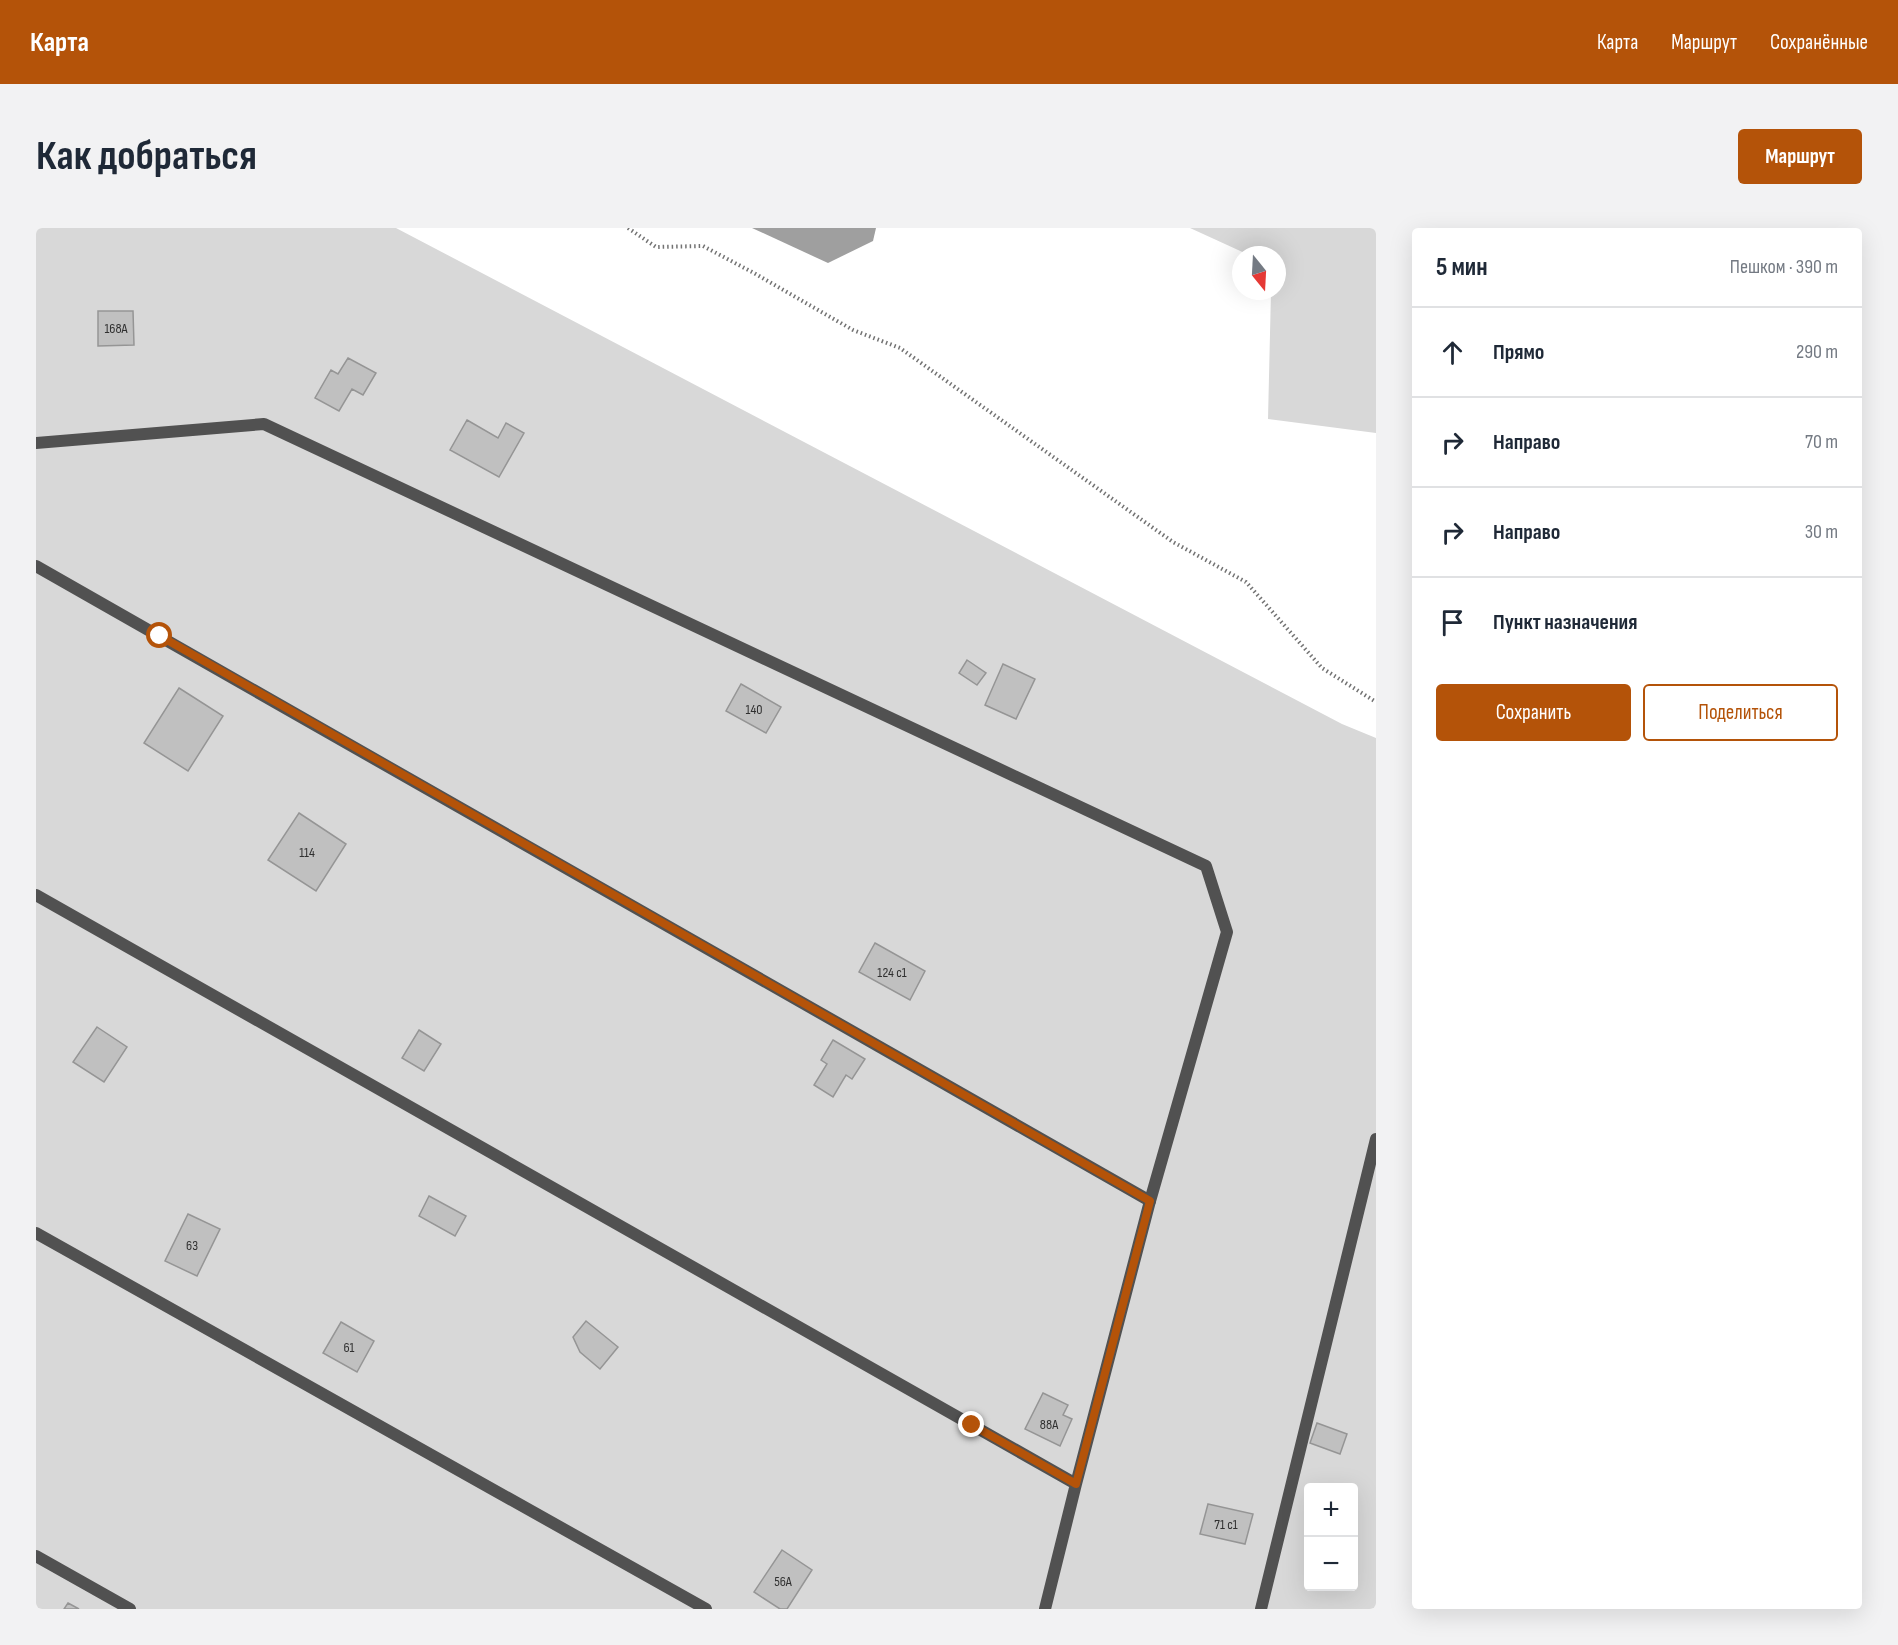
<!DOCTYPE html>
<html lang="ru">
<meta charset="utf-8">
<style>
:root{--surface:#fff;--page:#f2f2f3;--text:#1f2937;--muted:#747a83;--line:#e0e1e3;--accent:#b45309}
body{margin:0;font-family:"Sofia Sans Condensed",sans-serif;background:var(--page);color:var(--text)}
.controls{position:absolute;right:18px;bottom:18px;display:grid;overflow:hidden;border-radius:6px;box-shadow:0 6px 24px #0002}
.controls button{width:54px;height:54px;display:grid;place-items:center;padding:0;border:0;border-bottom:2px solid var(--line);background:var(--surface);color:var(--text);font:30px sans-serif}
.compass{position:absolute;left:1196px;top:18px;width:54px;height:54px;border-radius:50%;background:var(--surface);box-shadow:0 6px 24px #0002;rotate:162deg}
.stop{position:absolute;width:18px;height:18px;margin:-14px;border:4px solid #b45309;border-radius:50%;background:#fff}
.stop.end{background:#b45309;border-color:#fff;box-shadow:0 2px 6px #0008}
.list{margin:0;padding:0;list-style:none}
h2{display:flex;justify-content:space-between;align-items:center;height:78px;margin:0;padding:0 24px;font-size:26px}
h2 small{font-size:20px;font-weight:400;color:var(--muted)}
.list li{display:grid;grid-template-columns:39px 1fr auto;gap:18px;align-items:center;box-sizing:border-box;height:90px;padding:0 24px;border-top:2px solid var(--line)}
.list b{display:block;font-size:22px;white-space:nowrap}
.list em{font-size:20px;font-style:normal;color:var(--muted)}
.actions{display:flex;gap:12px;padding:18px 24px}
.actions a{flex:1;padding:14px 0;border:2px solid var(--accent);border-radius:6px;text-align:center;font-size:21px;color:var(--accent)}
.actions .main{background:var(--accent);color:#fff}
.icon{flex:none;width:33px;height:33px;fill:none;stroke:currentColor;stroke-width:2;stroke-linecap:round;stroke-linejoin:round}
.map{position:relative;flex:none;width:1340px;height:1381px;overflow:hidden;border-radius:6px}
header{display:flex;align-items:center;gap:36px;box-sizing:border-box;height:84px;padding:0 30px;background:var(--accent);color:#fff}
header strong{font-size:28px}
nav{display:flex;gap:33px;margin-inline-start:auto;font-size:21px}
.intro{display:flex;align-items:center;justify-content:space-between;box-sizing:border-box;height:144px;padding:0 36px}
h1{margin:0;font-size:42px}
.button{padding:15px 27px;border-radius:6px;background:var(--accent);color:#fff;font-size:21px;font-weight:700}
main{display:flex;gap:36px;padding:0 36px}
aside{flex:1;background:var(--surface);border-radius:6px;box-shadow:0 6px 24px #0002}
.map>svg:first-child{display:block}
.green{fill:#d8d8d8;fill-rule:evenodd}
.water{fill:#9f9f9f}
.building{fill:#c0c0c0;stroke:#959595;stroke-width:1.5}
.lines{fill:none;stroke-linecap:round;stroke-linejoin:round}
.path{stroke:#737373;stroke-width:4;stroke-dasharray:1.5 3;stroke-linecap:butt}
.lane{stroke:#515151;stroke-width:12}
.street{stroke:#515151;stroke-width:12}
.route{stroke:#b45309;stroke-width:8}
.labels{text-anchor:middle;stroke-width:4.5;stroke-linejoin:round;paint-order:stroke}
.number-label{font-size:14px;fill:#303030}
</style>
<header>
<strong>Карта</strong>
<nav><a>Карта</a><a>Маршрут</a><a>Сохранённые</a></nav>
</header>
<div class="intro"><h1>Как добраться</h1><a class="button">Маршрут</a></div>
<main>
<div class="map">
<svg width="1340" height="1381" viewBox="0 0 1340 1381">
<rect width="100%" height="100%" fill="#fff"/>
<path class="green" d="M0,0H360L1306,496L1340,510V1381H0ZM1272,1260H1318V1358H1272Z
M1154,0H1340V205L1232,191L1235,63H1241V27H1213Z"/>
<path class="water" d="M716,0H840L837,13L792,35Z"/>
<path class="building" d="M62,83H97L98,117L62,118Z
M312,130L340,145L327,167L316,161L303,183L279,170L295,142L302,146Z
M431,192L462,210L470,195L488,205L463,249L414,222Z
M931,432L950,445L941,457L923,445Z
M967,436L999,451L980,491L949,477Z
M705,456L745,479L730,505L690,483Z
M143,460L187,488L152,543L108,515Z
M263,585L310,616L280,663L232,632Z
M839,715L889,743L874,772L823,744Z
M61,799L91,819L68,854L37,834Z
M383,802L405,816L388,843L366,830Z
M797,812L829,831L816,851L810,847L797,869L778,857L791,836L785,832Z
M393,968L430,988L419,1008L383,988Z
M152,986L184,1001L161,1048L129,1033Z
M550,1093L582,1119L564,1141L544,1124L537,1109Z
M305,1094L338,1113L321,1144L287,1125Z
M1007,1165L1032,1177L1027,1187L1036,1191L1024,1218L989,1201Z
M1281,1195L1311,1206L1304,1226L1274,1215Z
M1172,1276L1217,1286L1209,1316L1164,1306Z
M746,1322L776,1342L751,1381H744L718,1364Z
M32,1375L43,1381H28Z"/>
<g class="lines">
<path class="path" d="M592,0L620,19L667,18L716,44L817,102L864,120L1137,314L1210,354L1286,440L1340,474"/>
<path class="lane" d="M0,338L1114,973
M1225,1381L1340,911"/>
<path class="street" d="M0,215L228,196L1170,638L1191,704L1114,973L1040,1256L1009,1381
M0,667L1040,1256
M0,1005L670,1381
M0,1328L94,1381"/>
</g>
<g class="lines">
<path class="route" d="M124,408L1114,973L1040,1256L936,1197"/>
</g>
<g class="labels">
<g class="number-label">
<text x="80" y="105">168А</text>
<text x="718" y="486">140</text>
<text x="271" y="629">114</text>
<text x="856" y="749">124 с1</text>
<text x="156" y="1022">63</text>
<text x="313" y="1124">61</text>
<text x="1013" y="1201">88А</text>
<text x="1190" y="1301">71 с1</text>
<text x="747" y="1358">56А</text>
</g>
</g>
</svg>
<div class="controls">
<button>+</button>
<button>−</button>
</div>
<svg class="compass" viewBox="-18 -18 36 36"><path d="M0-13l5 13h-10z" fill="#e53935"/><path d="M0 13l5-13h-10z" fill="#747a83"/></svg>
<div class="stop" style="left:124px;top:408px"></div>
<div class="stop end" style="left:936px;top:1197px"></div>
</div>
<aside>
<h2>5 мин<small>Пешком · 390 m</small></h2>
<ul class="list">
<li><svg class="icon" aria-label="ahead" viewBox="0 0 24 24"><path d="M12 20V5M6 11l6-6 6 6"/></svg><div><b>Прямо</b></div><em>290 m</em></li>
<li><svg class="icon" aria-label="right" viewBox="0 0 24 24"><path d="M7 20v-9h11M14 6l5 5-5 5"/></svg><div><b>Направо</b></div><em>70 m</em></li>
<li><svg class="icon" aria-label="right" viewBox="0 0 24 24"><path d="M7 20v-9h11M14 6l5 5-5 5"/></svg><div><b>Направо</b></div><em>30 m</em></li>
<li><svg class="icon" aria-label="arrive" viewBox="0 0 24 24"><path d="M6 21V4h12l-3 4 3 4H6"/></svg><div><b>Пункт назначения</b></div></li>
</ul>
<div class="actions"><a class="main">Сохранить</a><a>Поделиться</a></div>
</aside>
</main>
